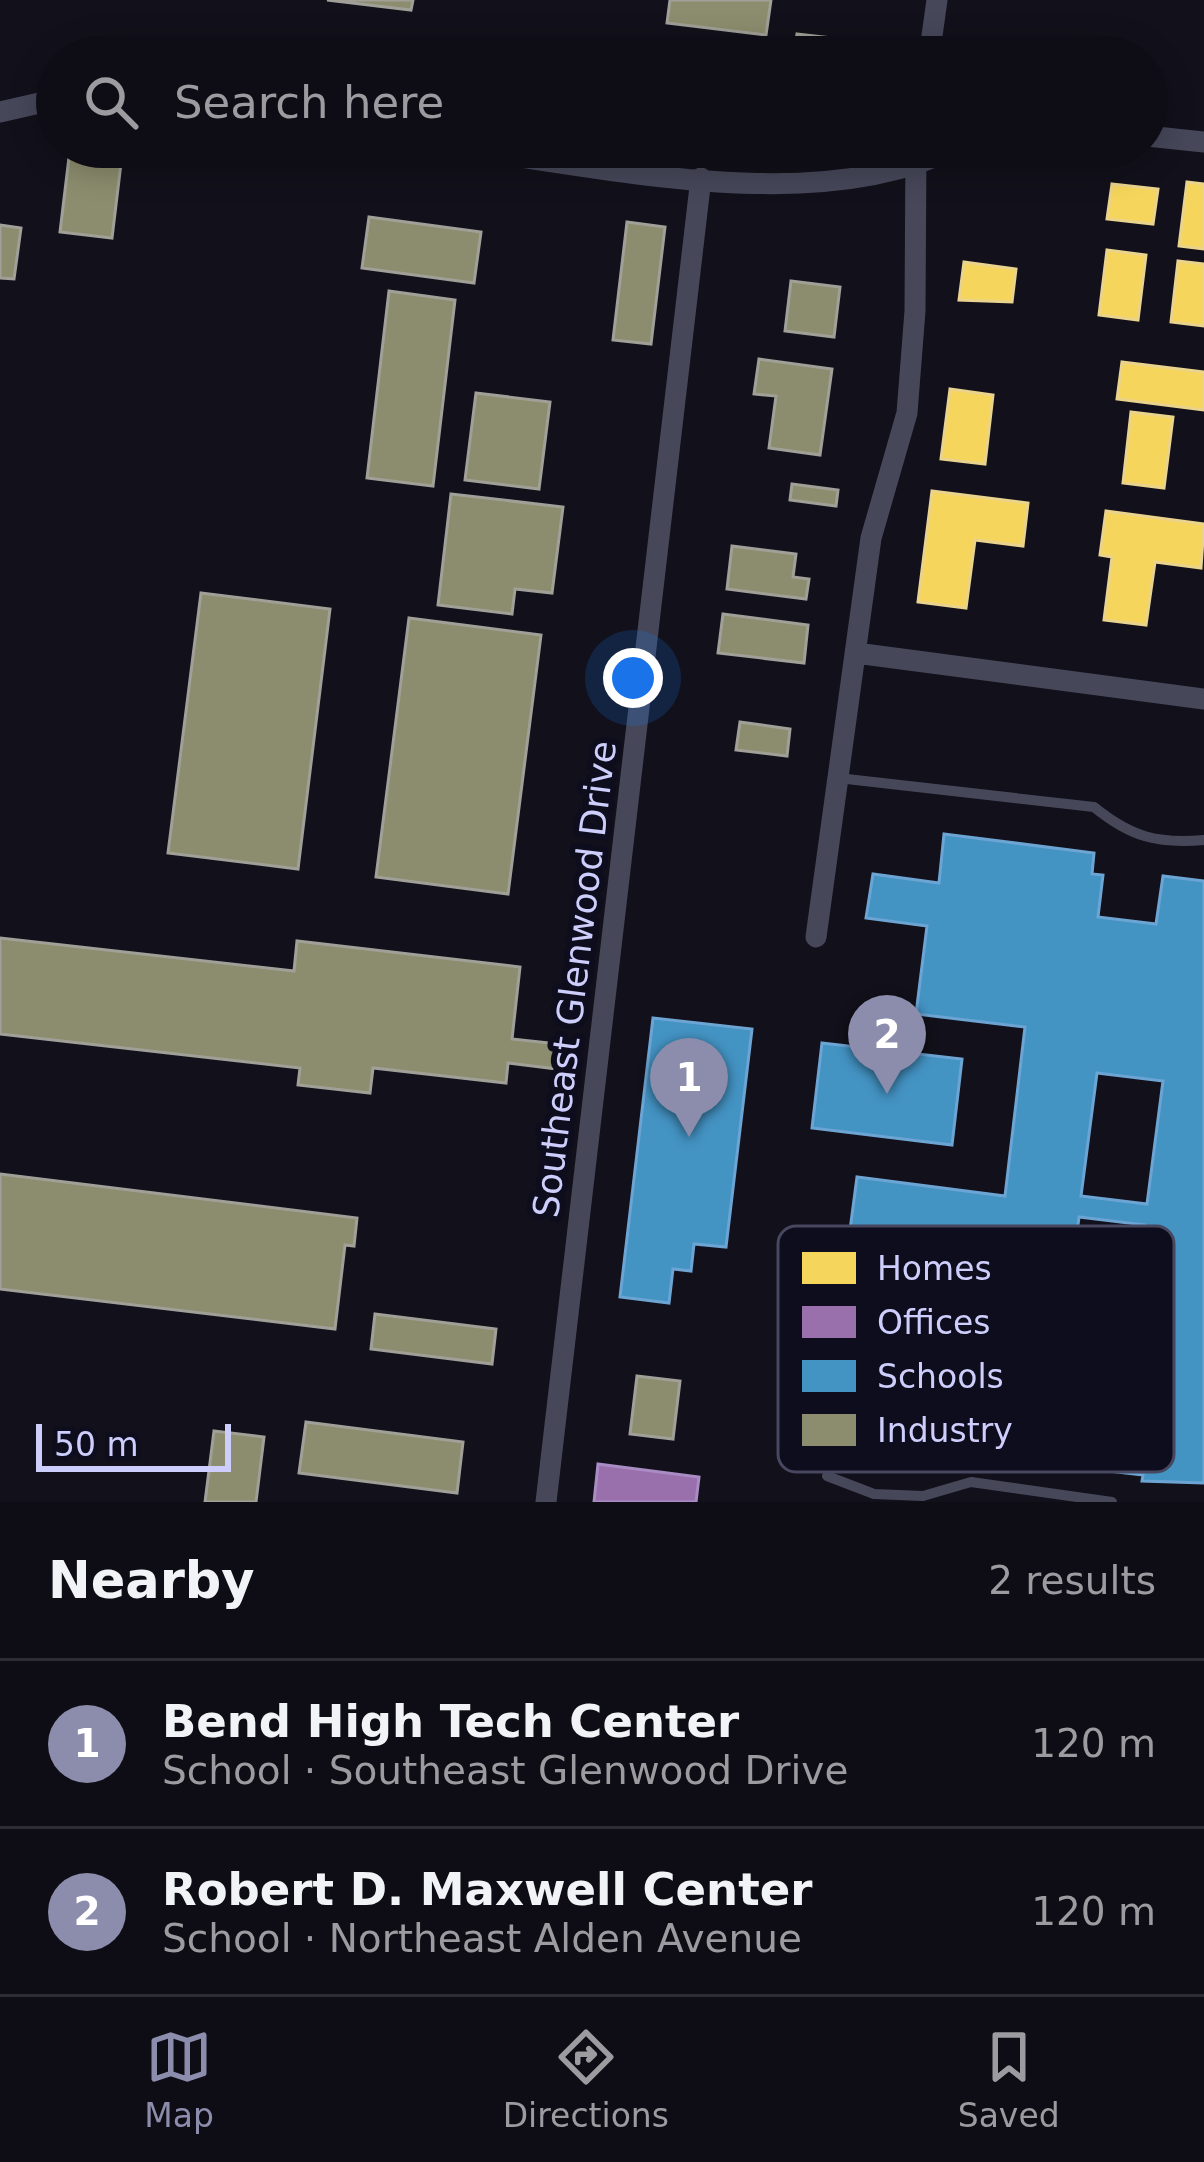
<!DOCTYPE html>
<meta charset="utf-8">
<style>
:root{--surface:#0e0c14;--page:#17151d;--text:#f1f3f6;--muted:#9b9ba0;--line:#2e2c34;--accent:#8c8cac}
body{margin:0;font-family:"DejaVu Sans",sans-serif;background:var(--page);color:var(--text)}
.scale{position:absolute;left:36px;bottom:30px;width:195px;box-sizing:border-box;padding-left:12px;border:6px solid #cdcefb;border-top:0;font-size:33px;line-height:42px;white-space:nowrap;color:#cdcefb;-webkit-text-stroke:9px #0e0d1d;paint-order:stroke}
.you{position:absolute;left:633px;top:678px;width:42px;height:42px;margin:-30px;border:9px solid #fff;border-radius:50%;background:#1a73e8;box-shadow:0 0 0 18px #1a73e833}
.badge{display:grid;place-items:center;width:78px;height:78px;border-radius:50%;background:var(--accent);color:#fff;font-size:39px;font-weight:700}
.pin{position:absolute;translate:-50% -99px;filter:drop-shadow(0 3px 6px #0008)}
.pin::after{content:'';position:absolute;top:63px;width:42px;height:36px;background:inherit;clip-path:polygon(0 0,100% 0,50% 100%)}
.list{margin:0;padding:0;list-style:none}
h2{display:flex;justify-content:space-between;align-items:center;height:156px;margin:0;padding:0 48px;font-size:51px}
h2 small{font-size:39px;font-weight:400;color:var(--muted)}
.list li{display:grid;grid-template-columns:78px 1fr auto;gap:36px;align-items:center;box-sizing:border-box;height:168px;padding:0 48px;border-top:3px solid var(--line)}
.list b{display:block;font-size:45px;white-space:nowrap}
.list p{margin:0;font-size:39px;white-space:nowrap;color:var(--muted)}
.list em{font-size:39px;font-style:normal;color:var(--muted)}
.icon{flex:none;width:66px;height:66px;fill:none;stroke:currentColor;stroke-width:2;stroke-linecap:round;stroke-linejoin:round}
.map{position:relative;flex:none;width:1204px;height:1502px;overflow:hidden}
.search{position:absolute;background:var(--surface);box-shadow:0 6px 30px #0003;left:36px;right:36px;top:36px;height:132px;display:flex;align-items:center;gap:30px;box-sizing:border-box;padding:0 42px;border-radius:66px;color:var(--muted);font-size:45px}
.sheet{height:492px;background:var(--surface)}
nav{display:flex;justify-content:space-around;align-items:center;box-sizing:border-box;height:168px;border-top:3px solid var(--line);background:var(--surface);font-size:33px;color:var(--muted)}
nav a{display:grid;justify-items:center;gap:6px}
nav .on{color:var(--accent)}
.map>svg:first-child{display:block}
.homes{fill:#f6d55c;stroke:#ead38c;stroke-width:3}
.offices{fill:#9970ab;stroke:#a98cc3;stroke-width:3}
.schools{fill:#4393c3;stroke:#6ca5d4;stroke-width:3;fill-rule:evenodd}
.industry{fill:#8c8c6e;stroke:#a0a098;stroke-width:3}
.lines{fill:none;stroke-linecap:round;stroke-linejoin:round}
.lane{stroke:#46485a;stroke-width:10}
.street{stroke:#46485a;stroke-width:21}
.labels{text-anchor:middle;stroke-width:12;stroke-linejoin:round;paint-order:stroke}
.street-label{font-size:36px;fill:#cdcefb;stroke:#0e0d1d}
.key{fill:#0e0d1d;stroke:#474760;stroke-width:3}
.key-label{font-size:33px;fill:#cdcefb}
</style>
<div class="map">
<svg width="1204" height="1502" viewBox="0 0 1204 1502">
<rect width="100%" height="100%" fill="#12101a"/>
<path class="homes" d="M987,49L1038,56V57H986Z
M1055,49L1109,56L1108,57H1054Z
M1187,182L1204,184V249L1179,246Z
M1112,184L1158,189L1153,224L1107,219Z
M1107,250L1146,255L1138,320L1099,315Z
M1178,261L1204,264V326L1171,322Z
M964,262L1016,269L1012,302L959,300Z
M1122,362L1204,372V410L1117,399Z
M950,389L993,395L985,464L941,459Z
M1131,412L1173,417L1164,488L1123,483Z
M932,491L1028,503L1023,546L975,540L966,608L918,602Z
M1106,511L1204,524L1201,568L1155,562L1146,625L1104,620L1112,557L1100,555Z"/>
<path class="offices" d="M598,1464L699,1477L696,1502H594Z"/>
<path class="schools" d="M944,834L1094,853L1092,874L1103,875L1098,917L1156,924L1163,876L1204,881V1483L1142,1481L1143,1475L1108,1471L1145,1225L1079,1217L1053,1428L977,1419L989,1325L965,1322L972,1268L911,1260L905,1302L924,1303L943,1321V1347L924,1366L955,1422L920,1434L883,1431L849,1414L825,1386L813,1350L817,1313L833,1279L862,1255L850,1230L857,1177L1005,1196L1025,1027L916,1014L927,926L866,918L873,874L939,883ZM1097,1073L1163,1081L1147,1204L1081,1196Z
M653,1018L752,1029L726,1247L694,1244L691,1271L673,1269L669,1303L620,1297Z
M822,1043L962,1059L952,1145L812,1128Z"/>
<path class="industry" d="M327,0H413L411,10Z
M670,0H771L766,35L667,23Z
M797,34L859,41L857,57H778L779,43L795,45Z
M70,149L122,155L112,238L60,232Z
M369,217L481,232L474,283L362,268Z
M627,222L665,227L651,344L613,340Z
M0,225L21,228L14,279L0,278Z
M791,281L840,287L834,337L785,331Z
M389,291L455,300L433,486L367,478Z
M759,359L832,369L820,455L769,448L776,396L754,394Z
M476,393L550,402L539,489L465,480Z
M792,484L838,490L836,506L790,500Z
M451,494L563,507L552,593L515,589L512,614L438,605Z
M732,546L796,554L793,577L809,579L806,599L727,589Z
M201,593L330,609L298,869L168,853Z
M723,614L808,625L804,663L718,653Z
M409,618L541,635L508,894L376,877Z
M740,722L790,729L787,756L736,750Z
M0,938L294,971L297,941L520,967L512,1039L568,1045L565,1070L508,1063L506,1083L373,1068L370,1093L298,1085L300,1068L0,1034Z
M0,1174L357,1218L354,1246L345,1245L335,1329L0,1289Z
M375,1314L496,1329L492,1364L371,1349Z
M637,1376L680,1381L673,1439L630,1434Z
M306,1422L463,1442L457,1493L299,1473Z
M214,1431L264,1437L256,1502H205Z"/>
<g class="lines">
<path class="lane" d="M838,778L1094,807C1131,837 1157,844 1204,840
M827,1476L874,1494L923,1496L971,1482L1112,1502"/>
<path class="street" d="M929,57L937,0
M0,112L57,99
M1147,136L1204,142
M449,147C603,166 816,219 957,147
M856,653L1204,699
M816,937L871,538L907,413L915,311L916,147
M546,1502L701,178"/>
</g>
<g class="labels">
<g class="street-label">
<text transform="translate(574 979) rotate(-83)" y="13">Southeast Glenwood Drive</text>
</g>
</g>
<rect x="778" y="1226" width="396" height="246" rx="18" class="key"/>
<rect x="802" y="1252" width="54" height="32" fill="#f6d55c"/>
<rect x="802" y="1306" width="54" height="32" fill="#9970ab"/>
<rect x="802" y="1360" width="54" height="32" fill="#4393c3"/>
<rect x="802" y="1414" width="54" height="32" fill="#8c8c6e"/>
<g class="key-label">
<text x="877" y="1280">Homes</text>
<text x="877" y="1334">Offices</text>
<text x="877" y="1388">Schools</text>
<text x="877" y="1442">Industry</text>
</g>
</svg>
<div class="scale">50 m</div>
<div class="you"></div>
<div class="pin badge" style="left:689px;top:1137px">1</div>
<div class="pin badge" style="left:887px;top:1094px">2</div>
<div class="search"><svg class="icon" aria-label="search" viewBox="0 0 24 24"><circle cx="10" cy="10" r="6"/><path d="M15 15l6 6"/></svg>Search here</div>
</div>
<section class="sheet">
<h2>Nearby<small>2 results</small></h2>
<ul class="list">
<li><span class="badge">1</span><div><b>Bend High Tech Center</b><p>School · Southeast Glenwood Drive</p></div><em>120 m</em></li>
<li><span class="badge">2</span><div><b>Robert D. Maxwell Center</b><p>School · Northeast Alden Avenue</p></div><em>120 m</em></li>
</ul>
</section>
<nav>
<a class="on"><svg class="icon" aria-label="map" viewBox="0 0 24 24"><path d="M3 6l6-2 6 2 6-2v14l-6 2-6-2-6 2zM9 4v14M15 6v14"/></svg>Map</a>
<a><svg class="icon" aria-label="directions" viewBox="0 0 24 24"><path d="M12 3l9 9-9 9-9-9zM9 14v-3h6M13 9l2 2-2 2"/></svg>Directions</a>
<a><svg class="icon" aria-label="saved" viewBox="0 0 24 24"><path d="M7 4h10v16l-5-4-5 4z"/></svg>Saved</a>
</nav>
